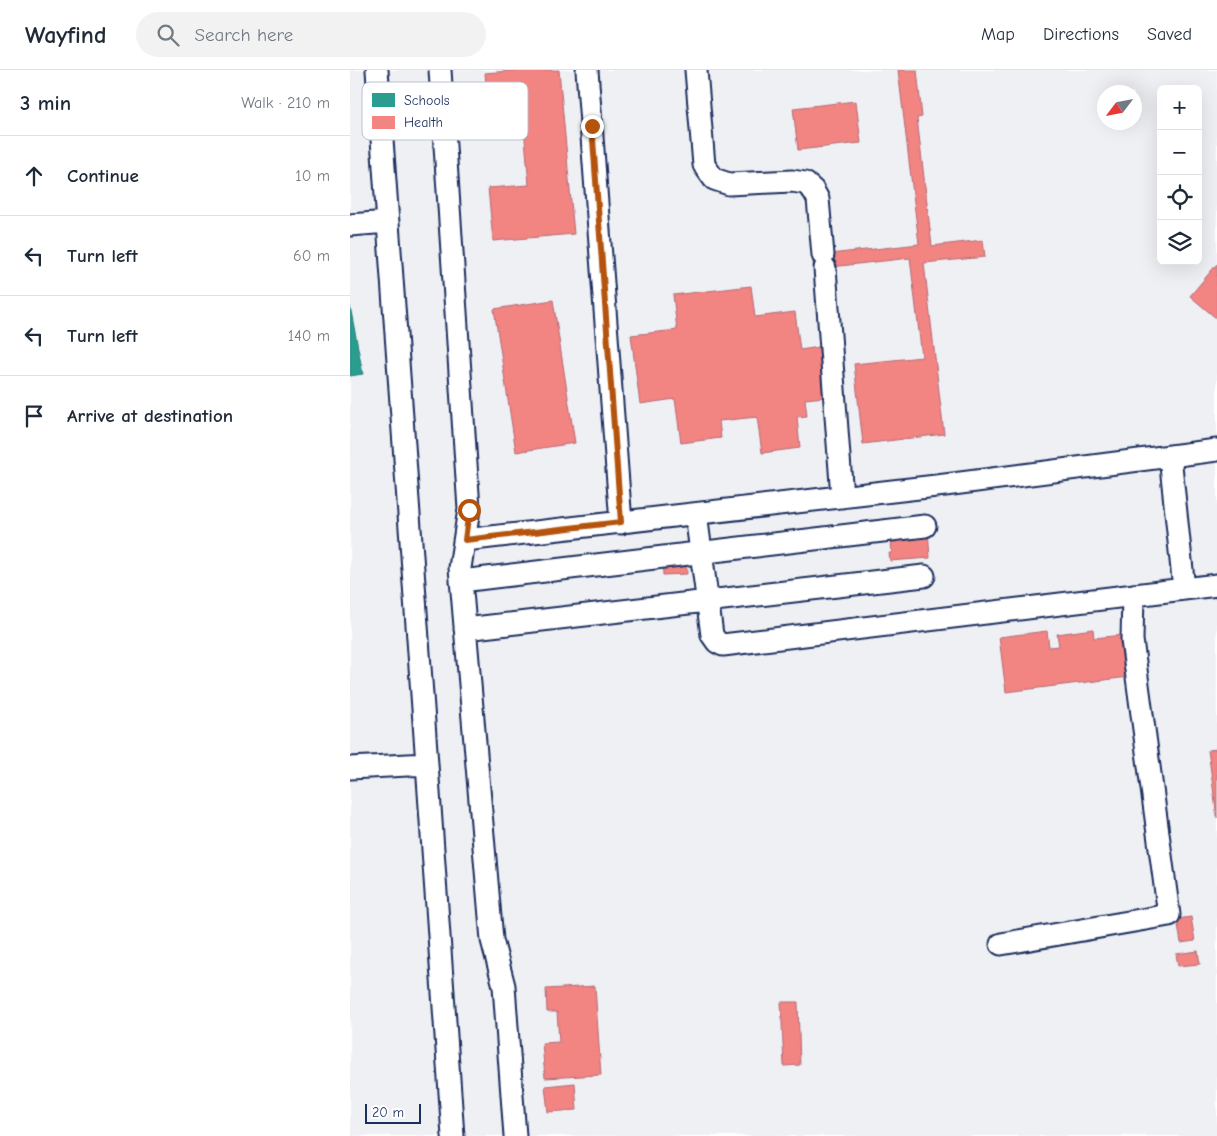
<!DOCTYPE html>
<meta charset="utf-8">
<style>
:root{--surface:#fff;--page:#f2f2f3;--text:#1f2937;--muted:#747a83;--line:#e0e1e3}
body{margin:0;font-family:"Comic Neue",sans-serif;background:var(--page);color:var(--text)}
.controls{position:absolute;right:15px;top:15px;display:grid;overflow:hidden;border-radius:8px;box-shadow:0 5px 20px #0002}
.controls button{width:45px;height:45px;display:grid;place-items:center;padding:0;border:0;border-bottom:1px solid var(--line);background:var(--surface);color:var(--text);font:25px sans-serif}
.compass{position:absolute;left:747px;top:15px;width:45px;height:45px;border-radius:50%;background:var(--surface);box-shadow:0 5px 20px #0002;rotate:238deg}
.scale{position:absolute;left:15px;bottom:12px;width:56px;box-sizing:border-box;padding-left:5px;border:2px solid #1b2f5e;border-top:0;font-size:14px;line-height:18px;white-space:nowrap;color:#1b2f5e;-webkit-text-stroke:4px #fff;paint-order:stroke}
.stop{position:absolute;width:15px;height:15px;margin:-11px;border:4px solid #b45309;border-radius:50%;background:#fff}
.stop.end{background:#b45309;border-color:#fff;box-shadow:0 1px 5px #0008}
.list{margin:0;padding:0;list-style:none}
h2{display:flex;justify-content:space-between;align-items:center;height:65px;margin:0;padding:0 20px;font-size:21px}
h2 small{font-size:16px;font-weight:400;color:var(--muted)}
.list li{display:grid;grid-template-columns:32px 1fr auto;gap:15px;align-items:center;box-sizing:border-box;height:80px;padding:0 20px;border-top:1px solid var(--line)}
.list b{display:block;font-size:19px;white-space:nowrap}
.list em{font-size:16px;font-style:normal;color:var(--muted)}
.icon{flex:none;width:28px;height:28px;fill:none;stroke:currentColor;stroke-width:2;stroke-linecap:round;stroke-linejoin:round}
.map{position:relative;flex:none;width:867px;height:1066px;overflow:hidden}
header{display:flex;align-items:center;gap:30px;box-sizing:border-box;height:70px;padding:0 25px;background:var(--surface);border-bottom:1px solid var(--line)}
header strong{font-size:24px}
nav{display:flex;gap:28px;margin-inline-start:auto;font-size:18px}
.search{width:350px;height:45px;background:var(--page);display:flex;align-items:center;gap:12px;box-sizing:border-box;padding:0 18px;border-radius:28px;color:var(--muted);font-size:19px}
main{display:flex}
aside{flex:1;background:var(--surface)}
.map>svg:first-child{display:block}
.built{fill:#eff0f4;fill-rule:evenodd}
.schools{fill:#2a9d8f;stroke:#267c80}
.health{fill:#f28482;stroke:#b26a77}
.lines{fill:none;stroke-linecap:round;stroke-linejoin:round}
.minor-casing{stroke:#1b2f5e;stroke-width:25}
.minor{stroke:#fff;stroke-width:21}
.route{stroke:#b45309;stroke-width:6}
.key{fill:#fff;stroke:#bbc1cf;stroke-width:1}
.key-label{font-size:14px;fill:#1b2f5e}
</style>
<header>
<strong>Wayfind</strong>
<div class="search"><svg class="icon" aria-label="search" viewBox="0 0 24 24"><circle cx="10" cy="10" r="6"/><path d="M15 15l6 6"/></svg>Search here</div>
<nav><a>Map</a><a>Directions</a><a>Saved</a></nav>
</header>
<main>
<aside>
<h2>3 min<small>Walk · 210 m</small></h2>
<ul class="list">
<li><svg class="icon" aria-label="ahead" viewBox="0 0 24 24"><path d="M12 20V5M6 11l6-6 6 6"/></svg><div><b>Continue</b></div><em>10 m</em></li>
<li><svg class="icon" aria-label="left" viewBox="0 0 24 24"><path d="M17 20v-9H6M10 6l-5 5 5 5"/></svg><div><b>Turn left</b></div><em>60 m</em></li>
<li><svg class="icon" aria-label="left" viewBox="0 0 24 24"><path d="M17 20v-9H6M10 6l-5 5 5 5"/></svg><div><b>Turn left</b></div><em>140 m</em></li>
<li><svg class="icon" aria-label="arrive" viewBox="0 0 24 24"><path d="M6 21V4h12l-3 4 3 4H6"/></svg><div><b>Arrive at destination</b></div></li>
</ul>
</aside>
<div class="map">
<svg width="867" height="1066" viewBox="0 0 867 1066">
<rect width="100%" height="100%" fill="#fff"/>
<filter id="ink" filterUnits="userSpaceOnUse"><feTurbulence type="fractalNoise" baseFrequency=".02" numOctaves="2"/><feDisplacementMap in="SourceGraphic" scale="10" xChannelSelector="R" yChannelSelector="G"/><feConvolveMatrix kernelMatrix="1 2 1 2 8 2 1 2 1" color-interpolation-filters="sRGB"/></filter>
<g filter="url(#ink)">
<path class="built" d="M0,0H867V1066H0ZM811,19H848V191H811ZM754,22H784V52H754Z"/>
<path class="schools" d="M0,236L13,304L0,306Z"/>
<path class="health" d="M171,0H209L224,164L143,171L138,118L179,115L173,46L139,49L135,3Z
M548,0H567L572,47L567,48L582,176L633,170L635,187L574,193L594,364L513,374L504,294L572,287L560,188L464,199L462,186L569,174Z
M506,31L511,73L448,80L443,38Z
M867,194V249L840,226Z
M401,216L405,247L445,242L450,280L469,277L475,327L455,329L457,346L447,347L450,378L412,383L407,347L369,351L371,368L331,373L325,329L290,334L281,265L327,260L323,225Z
M203,230L225,373L166,382L144,239Z
M578,459L580,488L540,491L539,483H542L540,461Z
M336,486L337,504L313,505L312,487Z
M743,559L744,568L773,565L779,607L656,622L649,567L697,561L699,577L709,576L707,564Z
M867,679V748L858,680Z
M841,847L845,871L831,873L827,849Z
M848,881L850,894L828,896L826,884Z
M245,916L251,1005L195,1008L192,973L209,972L207,942H197L196,919Z
M431,932H448L450,995L434,996Z
M225,1013L227,1040L198,1042L195,1016Z"/>
<g class="lines">
<g class="minor-casing">
<path id="minor" d="M27,0L77,694L103,1066
M90,0L119,439L110,498L142,870L154,916L165,1066
M237,0L271,453
M346,0L354,95L364,109L379,114L442,111L455,113L463,120L468,129L473,185
M0,155L38,152
M475,198L492,427
M820,386L834,519
M346,444L362,565L367,572L373,575L867,515
M115,470L595,415L867,380
M111,511L575,456
M115,559L574,506
M0,698L77,694
M651,874L819,845L782,570L783,525"/>
</g>
<use href="#minor" class="minor"/>
</g>
</g>
<g class="lines" filter="url(#ink)">
<path class="route" d="M119,440L115,470L271,452L242,56"/>
</g>
<rect x="12" y="12" width="166" height="58" rx="8" class="key"/>
<rect x="22" y="23" width="23" height="14" fill="#2a9d8f"/>
<rect x="22" y="46" width="23" height="13" fill="#f28482"/>
<g class="key-label">
<text x="54" y="35">Schools</text>
<text x="54" y="57">Health</text>
</g>
</svg>
<div class="controls">
<button>+</button>
<button>−</button>
<button><svg class="icon" aria-label="locate" viewBox="0 0 24 24"><circle cx="12" cy="12" r="6"/><path d="M12 2v4M12 18v4M2 12h4M18 12h4"/></svg></button>
<button><svg class="icon" aria-label="layers" viewBox="0 0 24 24"><path d="M12 4l9 5-9 5-9-5zM3 14l9 5 9-5"/></svg></button>
</div>
<svg class="compass" viewBox="-18 -18 36 36"><path d="M0-13l5 13h-10z" fill="#e53935"/><path d="M0 13l5-13h-10z" fill="#747a83"/></svg>
<div class="scale">20 m</div>
<div class="stop" style="left:119px;top:440px"></div>
<div class="stop end" style="left:242px;top:56px"></div>
</div>
</main>
